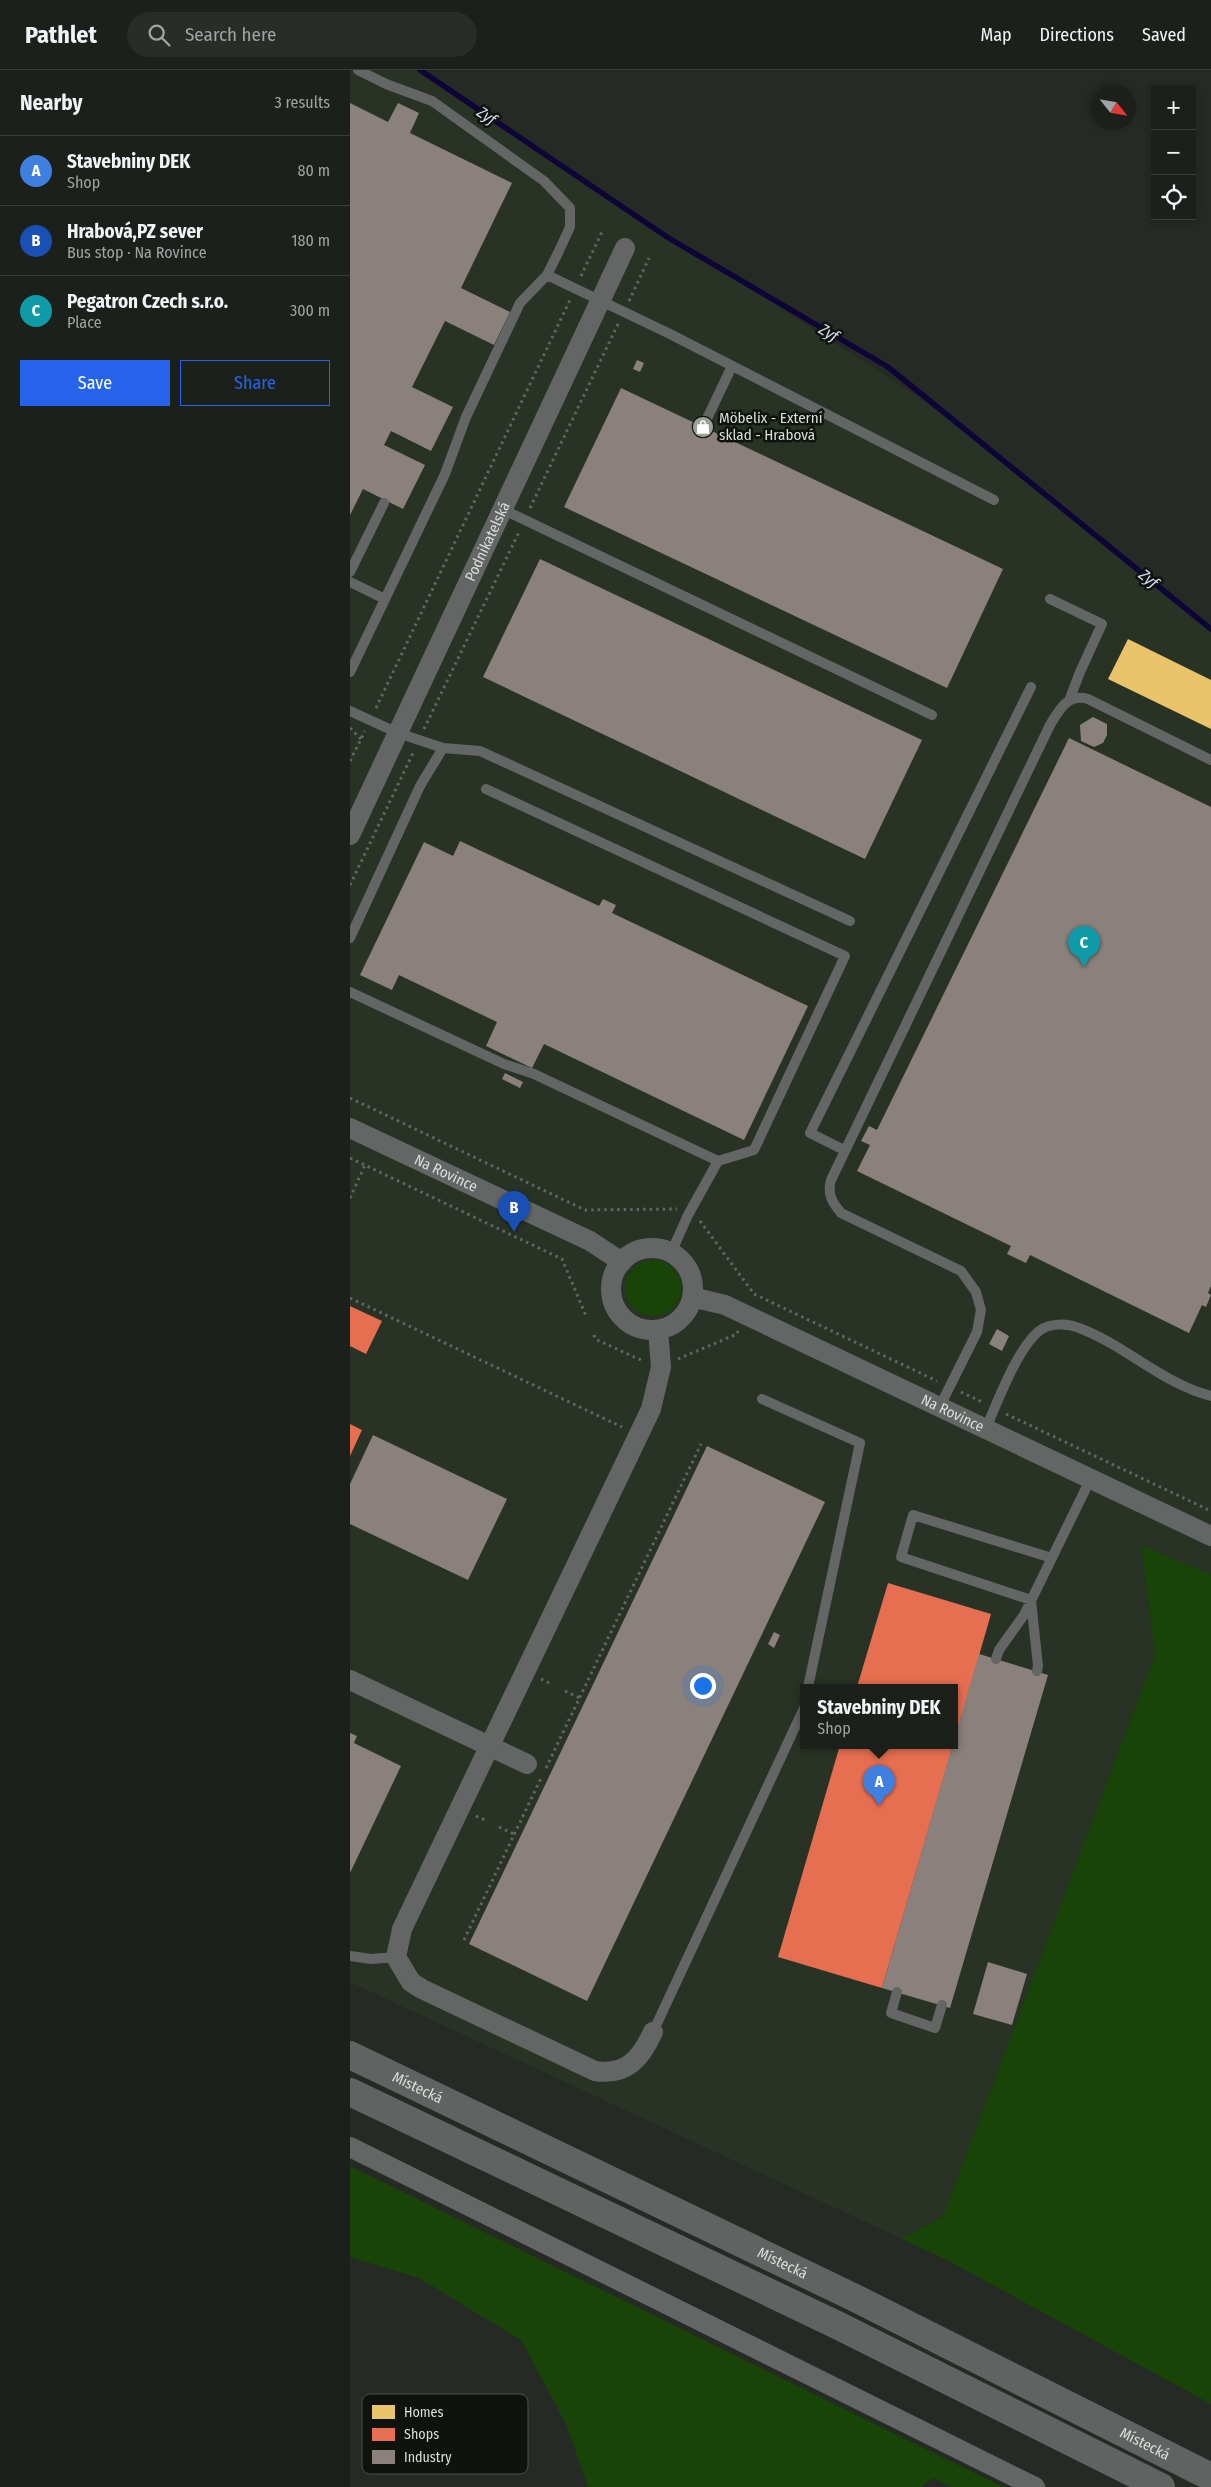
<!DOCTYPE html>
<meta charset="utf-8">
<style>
:root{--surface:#1c201b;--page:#292d28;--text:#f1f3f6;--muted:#a0a3a3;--line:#3a3e3a;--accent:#2563eb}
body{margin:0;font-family:"Fira Sans Condensed",sans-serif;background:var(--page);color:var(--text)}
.controls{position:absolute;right:15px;top:15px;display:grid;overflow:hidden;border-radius:0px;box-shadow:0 2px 8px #0003}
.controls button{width:45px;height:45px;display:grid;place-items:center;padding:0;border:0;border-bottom:1px solid var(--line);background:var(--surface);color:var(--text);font:25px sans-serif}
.compass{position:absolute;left:741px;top:15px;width:45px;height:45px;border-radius:50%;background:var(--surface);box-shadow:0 2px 8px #0003;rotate:121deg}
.you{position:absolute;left:352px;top:1615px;width:18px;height:18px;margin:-12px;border:4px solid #fff;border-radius:50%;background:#1a73e8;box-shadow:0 0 0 8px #1a73e833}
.badge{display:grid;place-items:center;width:32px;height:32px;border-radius:50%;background:var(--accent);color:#fff;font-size:16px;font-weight:700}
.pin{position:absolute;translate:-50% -41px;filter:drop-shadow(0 1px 2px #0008)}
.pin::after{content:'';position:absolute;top:26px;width:18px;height:15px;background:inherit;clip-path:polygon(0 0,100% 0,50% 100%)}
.popup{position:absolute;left:450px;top:1614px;width:158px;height:65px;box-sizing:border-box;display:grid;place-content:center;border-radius:0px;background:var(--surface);filter:drop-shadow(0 1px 4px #0005);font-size:16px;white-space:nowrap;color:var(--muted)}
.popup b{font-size:19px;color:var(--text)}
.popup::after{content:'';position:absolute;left:50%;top:100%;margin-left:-10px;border:10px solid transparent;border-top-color:var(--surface)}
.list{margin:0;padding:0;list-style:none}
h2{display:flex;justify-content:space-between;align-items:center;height:65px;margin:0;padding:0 20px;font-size:21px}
h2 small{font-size:16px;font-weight:400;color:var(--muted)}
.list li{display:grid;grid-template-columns:32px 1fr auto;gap:15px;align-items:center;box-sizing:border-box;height:70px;padding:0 20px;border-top:1px solid var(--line)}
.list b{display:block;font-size:19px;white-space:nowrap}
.list p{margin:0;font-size:16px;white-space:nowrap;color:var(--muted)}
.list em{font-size:16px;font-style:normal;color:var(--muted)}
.actions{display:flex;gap:10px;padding:15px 20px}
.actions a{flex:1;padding:11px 0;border:1px solid var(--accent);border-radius:0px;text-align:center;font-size:18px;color:var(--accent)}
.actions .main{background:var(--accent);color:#fff}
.icon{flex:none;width:28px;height:28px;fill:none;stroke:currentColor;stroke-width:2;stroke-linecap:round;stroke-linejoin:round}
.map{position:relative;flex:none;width:861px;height:2417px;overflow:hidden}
header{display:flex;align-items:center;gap:30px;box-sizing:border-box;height:70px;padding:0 25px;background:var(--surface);border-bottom:1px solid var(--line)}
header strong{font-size:24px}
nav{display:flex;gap:28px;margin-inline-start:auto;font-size:18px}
.search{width:350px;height:45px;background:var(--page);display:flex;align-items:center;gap:12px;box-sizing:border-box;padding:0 18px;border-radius:28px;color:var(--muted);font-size:19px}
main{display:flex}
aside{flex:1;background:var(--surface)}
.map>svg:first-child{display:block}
.built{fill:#283325;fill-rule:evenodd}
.green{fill:#194407}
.homes{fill:#e9c46a}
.shops{fill:#e76f51}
.industry{fill:#8a817c}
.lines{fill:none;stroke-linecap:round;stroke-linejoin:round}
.stream{stroke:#0e0437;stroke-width:5.5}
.path{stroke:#636564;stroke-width:3;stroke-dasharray:2.5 4;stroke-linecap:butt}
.lane{stroke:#646666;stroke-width:10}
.street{stroke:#646666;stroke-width:20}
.highway{stroke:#606361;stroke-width:28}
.labels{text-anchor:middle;stroke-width:5;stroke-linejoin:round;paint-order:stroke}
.poi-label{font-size:15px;fill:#dadfd8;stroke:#0f130e;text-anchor:start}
.street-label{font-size:15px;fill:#dadfd8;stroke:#0f130e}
.water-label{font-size:16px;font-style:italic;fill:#d9dbf3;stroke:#0f130e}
.key{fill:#0f130e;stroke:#4c504b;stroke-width:1}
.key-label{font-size:14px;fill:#dadfd8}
</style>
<header>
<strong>Pathlet</strong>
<div class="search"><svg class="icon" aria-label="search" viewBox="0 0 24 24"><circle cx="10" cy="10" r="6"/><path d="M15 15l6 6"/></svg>Search here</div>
<nav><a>Map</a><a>Directions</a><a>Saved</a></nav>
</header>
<main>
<aside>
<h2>Nearby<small>3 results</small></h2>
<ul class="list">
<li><span class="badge" style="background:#3f7fe0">A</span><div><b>Stavebniny DEK</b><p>Shop</p></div><em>80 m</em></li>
<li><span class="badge" style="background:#1a4fb4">B</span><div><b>Hrabová,PZ sever</b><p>Bus stop · Na Rovince</p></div><em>180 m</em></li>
<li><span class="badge" style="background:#0f9aa8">C</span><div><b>Pegatron Czech s.r.o.</b><p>Place</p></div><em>300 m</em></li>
</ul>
<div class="actions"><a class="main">Save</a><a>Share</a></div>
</aside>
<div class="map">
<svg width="861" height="2417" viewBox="0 0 861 2417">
<rect width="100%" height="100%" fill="#252a24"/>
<path class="built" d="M0,0H70L279,140L607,352L861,561V1505L791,1476L805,1585L593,2146L552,2169L0,1912ZM454,1617H604V1675H454Z"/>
<path class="green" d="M275 1218a28 28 0 1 1 56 0a28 28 0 1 1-56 0Z
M791,1475L861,1505V2334L597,2190L552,2169L593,2146L805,1585Z
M0,2097V2096L653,2417H601L583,2408L571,2417H238L216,2354L171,2270L69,2208L0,2187Z"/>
<path class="homes" d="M778,569L861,610V659L758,609Z"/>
<path class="shops" d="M0,1236L32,1251L16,1284L0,1276Z
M0,1354L12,1360L0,1386Z
M538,1513L641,1544L605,1669L604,1617H507Z
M490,1675H603L532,1918L428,1887Z"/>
<path class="industry" d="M0,33L38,52L48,33L69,43L60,63L162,113L111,218L160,242L144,275L95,251L62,317L103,337L81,381L41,361L34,375L75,395L53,439L13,419L0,445Z
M287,290L294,293L290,302L283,299Z
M271,318L653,499L597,618L214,437Z
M190,489L572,670L515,789L133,607Z
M743,647L757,654V665L753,673L744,677L731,671L730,655Z
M719,668L861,737V1216L858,1223L861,1225L856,1237L852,1235L839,1263L680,1185L676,1193L657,1184L661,1176L507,1101L520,1075L511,1071L519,1056L527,1060Z
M110,771L249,836L253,829L266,835L262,843L458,936L394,1070L194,974L182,998L136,976L147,952L49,905L42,920L10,905L74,772L103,786Z
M155,1003L173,1012L170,1018L152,1009Z
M647,1259L659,1266L652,1281L639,1274Z
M23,1365L157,1429L118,1510L0,1454V1414Z
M357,1376L475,1432L237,1931L119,1874Z
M424,1562L430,1565L424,1578L418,1574Z
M629,1584L698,1605L600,1938L532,1918Z
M0,1663L7,1666L4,1673L51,1696L0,1803Z
M638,1892L677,1904L662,1955L623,1944Z"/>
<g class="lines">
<path class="stream" d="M70,0L317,167L538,297L861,559"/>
<path class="path" d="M231,206L252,162
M279,231L299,188
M180,438L269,252
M26,638L220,230
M0,658L11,669
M74,659L169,462
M0,691L15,661
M0,815L64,681
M0,1028L235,1140L327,1139
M0,1088L212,1189L236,1246
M0,1128L15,1095
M350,1151L404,1224L587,1311
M0,1228L272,1357
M244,1265L245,1269L293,1291
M328,1289L387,1264L388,1261
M611,1322L632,1332
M656,1344L861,1441
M191,1609L201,1614
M215,1621L230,1628
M196,1698L351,1374
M126,1746L135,1750
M149,1757L164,1764
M114,1870L192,1706"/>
<path class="lane" d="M197,205L320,264L644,430
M353,357L382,296
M152,439L582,645
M0,502L34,433
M0,512L35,529
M700,529L752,554L730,602L719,631
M0,602L95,404L116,347L170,233L197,205L208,183L220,157V138L194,111L82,31L36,14L8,0
M0,641L48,663L93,678L130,681L500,851
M136,719L495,886L404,1080L368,1091L338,1145L321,1183
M0,868L70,716L93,678
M0,922L154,994L184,1004L368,1091
M494,1080L460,1063L681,617
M412,1329L510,1373L458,1617
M590,1336L627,1262L631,1240L626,1222L611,1201L491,1143C482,1132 477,1124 481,1110L700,655C709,640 718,623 738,629L861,690
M636,1358C648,1331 667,1279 689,1261C699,1253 717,1253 729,1258C775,1275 813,1314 861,1326
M646,1589L649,1580L674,1545L741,1408
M687,1601L688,1596L681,1530L551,1487L563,1445L702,1488
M0,1886L21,1889L46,1887
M547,1922L541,1943L585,1958L592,1935
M303,1962L454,1638"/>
<g class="street">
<path id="s1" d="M0,765L275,178"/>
<path id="s2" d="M0,1058L240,1171L272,1192"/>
<circle cx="302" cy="1219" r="41"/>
<path id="s3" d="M342,1227L375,1235L861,1466"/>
<path d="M0,1610L177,1694"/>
<path d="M303,1962C291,1988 277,2006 245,2001L72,1919L61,1912L46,1887L52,1859L301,1339L311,1297L308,1260"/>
<path d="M0,2077L685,2417"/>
</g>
<g class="highway">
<path id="s4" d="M0,1985L501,2226L861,2407"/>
<path d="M0,2022L487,2255L811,2417"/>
</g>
</g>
<defs>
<g id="shop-disc" transform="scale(1.125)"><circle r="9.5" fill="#9ba099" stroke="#0f130e"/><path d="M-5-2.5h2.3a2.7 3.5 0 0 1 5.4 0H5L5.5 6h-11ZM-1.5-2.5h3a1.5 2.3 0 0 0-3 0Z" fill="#fff"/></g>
</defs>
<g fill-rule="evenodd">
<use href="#shop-disc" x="353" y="357"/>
</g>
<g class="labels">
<g class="poi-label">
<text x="369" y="353">Möbelix - Externí<tspan x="369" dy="17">sklad - Hrabová</tspan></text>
</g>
<g class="street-label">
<text dy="5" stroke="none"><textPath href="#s1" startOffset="324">Podnikatelská</textPath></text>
<text dy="5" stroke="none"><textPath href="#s2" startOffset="106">Na Rovince</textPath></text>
<text dy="5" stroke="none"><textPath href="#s3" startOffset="286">Na Rovince</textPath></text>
<text dy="5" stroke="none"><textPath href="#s4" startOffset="75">Místecká</textPath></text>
<text dy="5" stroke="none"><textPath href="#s4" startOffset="480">Místecká</textPath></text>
<text dy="5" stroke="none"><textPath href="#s4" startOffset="885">Místecká</textPath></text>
</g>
<g class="water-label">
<text transform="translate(137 45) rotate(34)" y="6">Zyf</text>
<text transform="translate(479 262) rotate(31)" y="6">Zyf</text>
<text transform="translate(799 508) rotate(39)" y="6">Zyf</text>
</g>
</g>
<rect x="12" y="2324" width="166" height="80" rx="8" class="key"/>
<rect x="22" y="2335" width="23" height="14" fill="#e9c46a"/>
<rect x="22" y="2358" width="23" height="13" fill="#e76f51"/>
<rect x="22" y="2380" width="23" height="14" fill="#8a817c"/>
<g class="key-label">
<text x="54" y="2347">Homes</text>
<text x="54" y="2369">Shops</text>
<text x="54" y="2392">Industry</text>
</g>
</svg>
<div class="controls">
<button>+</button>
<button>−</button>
<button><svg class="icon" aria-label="locate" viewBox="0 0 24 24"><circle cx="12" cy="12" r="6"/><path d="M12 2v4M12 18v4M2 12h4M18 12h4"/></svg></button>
</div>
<svg class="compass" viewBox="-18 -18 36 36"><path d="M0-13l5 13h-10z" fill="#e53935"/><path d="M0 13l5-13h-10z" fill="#a0a3a3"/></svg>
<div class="you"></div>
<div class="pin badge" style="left:529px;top:1736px;background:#3f7fe0">A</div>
<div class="popup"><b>Stavebniny DEK</b>Shop</div>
<div class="pin badge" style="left:164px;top:1162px;background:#1a4fb4">B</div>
<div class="pin badge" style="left:734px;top:897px;background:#0f9aa8">C</div>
</div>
</main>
